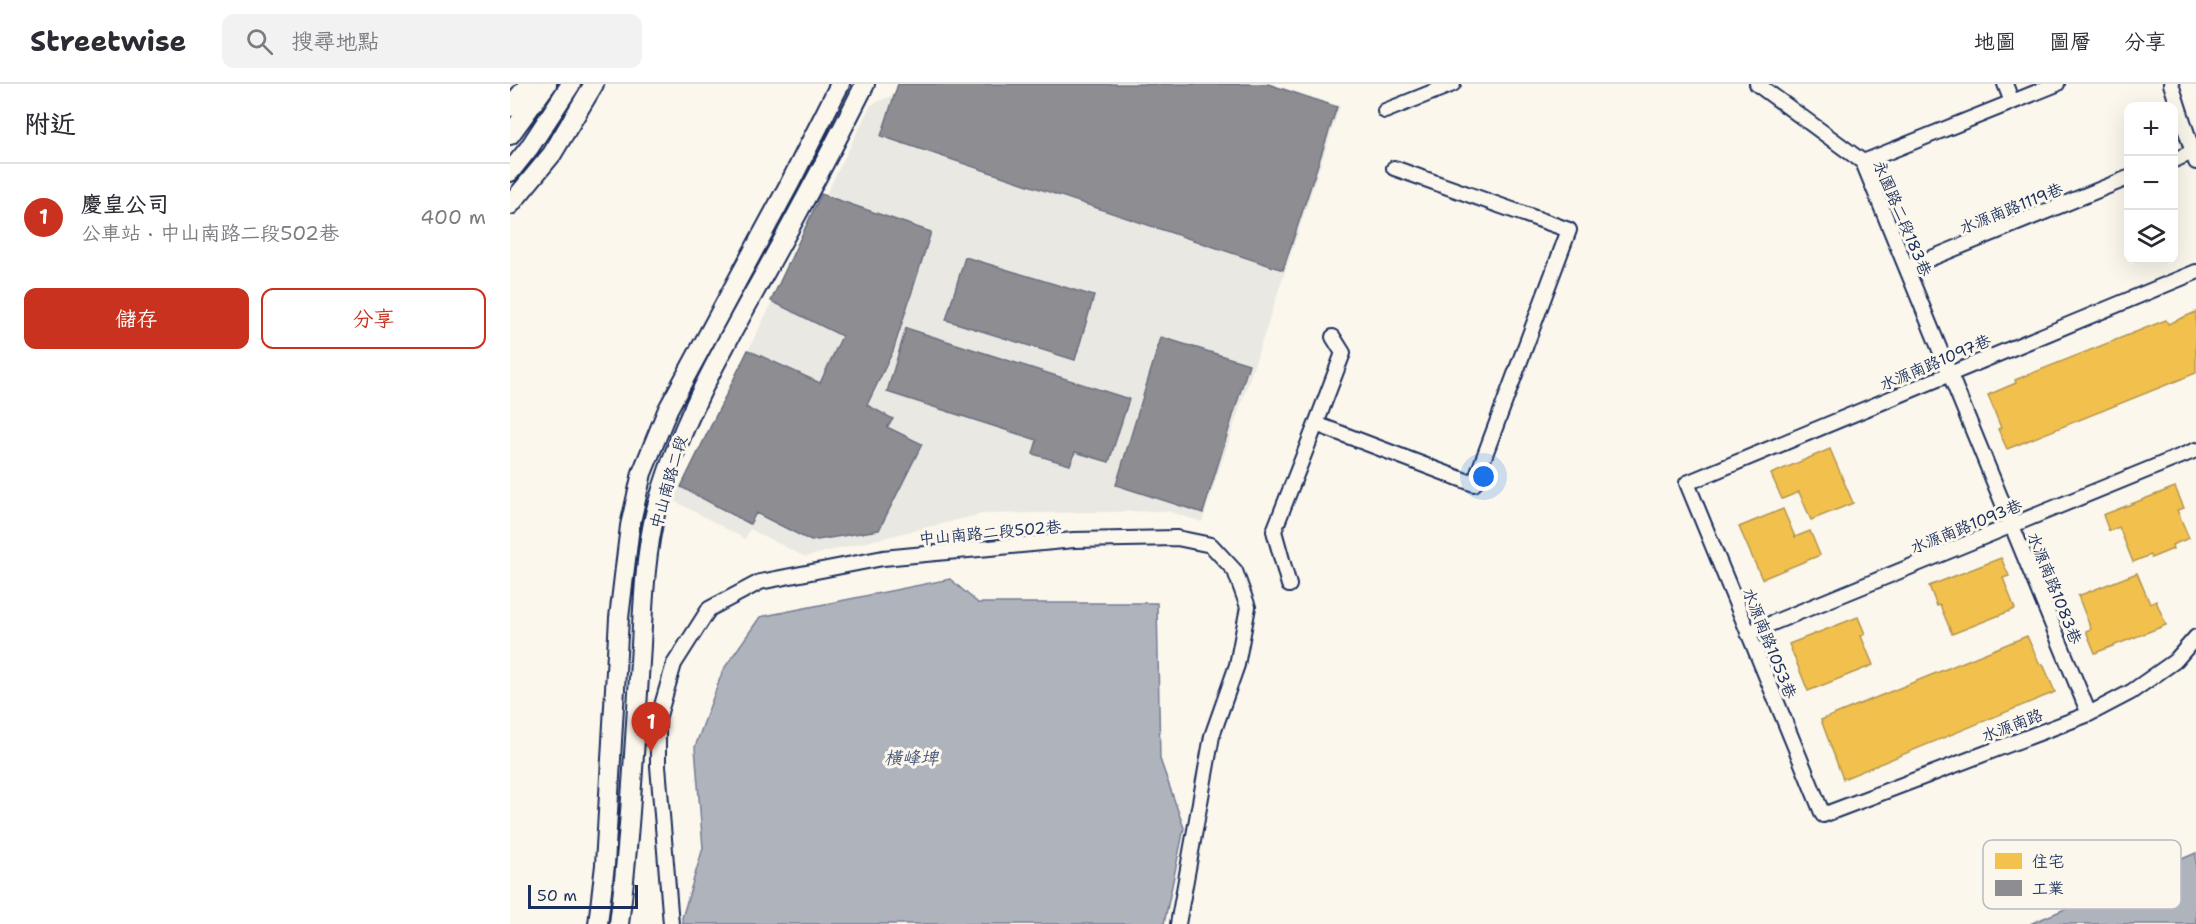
<!DOCTYPE html>
<html lang="zh-TW">
<meta charset="utf-8">
<style>
:root{--surface:#fff;--page:#f2f2f3;--text:#2b2b33;--muted:#7c7c81;--line:#e1e1e2;--accent:#c8321e}
body{margin:0;font-family:"Shantell Sans","LXGW WenKai TC",sans-serif;background:var(--page);color:var(--text)}
.controls{position:absolute;right:18px;top:18px;display:grid;overflow:hidden;border-radius:12px;box-shadow:0 6px 24px #0002}
.controls button{width:54px;height:54px;display:grid;place-items:center;padding:0;border:0;border-bottom:2px solid var(--line);background:var(--surface);color:var(--text);font:30px sans-serif}
.scale{position:absolute;left:18px;bottom:15px;width:110px;box-sizing:border-box;padding-left:6px;border:3px solid #1b2f5e;border-top:0;font-size:16px;line-height:21px;white-space:nowrap;color:#1b2f5e;-webkit-text-stroke:4px #fbf7ec;paint-order:stroke}
.you{position:absolute;left:974px;top:393px;width:21px;height:21px;margin:-15px;border:4px solid #fff;border-radius:50%;background:#1a73e8;box-shadow:0 0 0 9px #1a73e833}
.badge{display:grid;place-items:center;width:39px;height:39px;border-radius:50%;background:var(--accent);color:#fff;font-size:20px;font-weight:700}
.pin{position:absolute;translate:-50% -50px;filter:drop-shadow(0 2px 3px #0008)}
.pin::after{content:'';position:absolute;top:32px;width:21px;height:18px;background:inherit;clip-path:polygon(0 0,100% 0,50% 100%)}
.list{margin:0;padding:0;list-style:none}
h2{display:flex;justify-content:space-between;align-items:center;height:78px;margin:0;padding:0 24px;font-size:26px}
h2 small{font-size:20px;font-weight:400;color:var(--muted)}
.list li{display:grid;grid-template-columns:39px 1fr auto;gap:18px;align-items:center;box-sizing:border-box;height:108px;padding:0 24px;border-top:2px solid var(--line)}
.list b{display:block;font-size:22px;white-space:nowrap}
.list p{margin:0;font-size:20px;white-space:nowrap;color:var(--muted)}
.list em{font-size:20px;font-style:normal;color:var(--muted)}
.actions{display:flex;gap:12px;padding:18px 24px}
.actions a{flex:1;padding:14px 0;border:2px solid var(--accent);border-radius:12px;text-align:center;font-size:21px;color:var(--accent)}
.actions .main{background:var(--accent);color:#fff}
.icon{flex:none;width:33px;height:33px;fill:none;stroke:currentColor;stroke-width:2;stroke-linecap:round;stroke-linejoin:round}
.map{position:relative;flex:none;width:1686px;height:840px;overflow:hidden}
header{display:flex;align-items:center;gap:36px;box-sizing:border-box;height:84px;padding:0 30px;background:var(--surface);border-bottom:2px solid var(--line)}
header strong{font-size:28px}
nav{display:flex;gap:33px;margin-inline-start:auto;font-size:21px}
.search{width:420px;height:54px;background:var(--page);display:flex;align-items:center;gap:15px;box-sizing:border-box;padding:0 21px;border-radius:12px;color:var(--muted);font-size:22px}
main{display:flex}
aside{flex:1;background:var(--surface)}
.map>svg:first-child{display:block}
.built{fill:#eae8e2}
.water{fill:#afb3bb;stroke:#747e96;stroke-width:1.5}
.homes{fill:#f2c14e;stroke:#b29553;stroke-width:1.5}
.industry{fill:#8d8d92;stroke:#6b7182;stroke-width:1.5}
.lines{fill:none;stroke-linecap:round;stroke-linejoin:round}
.street-casing{stroke:#1b2f5e;stroke-width:18}
.secondary-casing{stroke:#1b2f5e;stroke-width:22}
.street{stroke:#fbf7ec;stroke-width:14}
.secondary{stroke:#fbf7ec;stroke-width:18}
.labels{text-anchor:middle;stroke-width:6;stroke-linejoin:round;paint-order:stroke}
.street-label{font-size:16px;fill:#1b2f5e;stroke:#fbf7ec}
.water-label{font-size:18px;font-style:italic;fill:#47577a;stroke:#fbf7ec}
.key{fill:#fbf7ec;stroke:#b8bbc1;stroke-width:1.5}
.key-label{font-size:16px;fill:#1b2f5e}
</style>
<header>
<strong>Streetwise</strong>
<div class="search"><svg class="icon" aria-label="search" viewBox="0 0 24 24"><circle cx="10" cy="10" r="6"/><path d="M15 15l6 6"/></svg>搜尋地點</div>
<nav><a>地圖</a><a>圖層</a><a>分享</a></nav>
</header>
<main>
<aside>
<h2>附近<small></small></h2>
<ul class="list">
<li><span class="badge">1</span><div><b>慶皇公司</b><p>公車站 · 中山南路二段502巷</p></div><em>400 m</em></li>
</ul>
<div class="actions"><a class="main">儲存</a><a>分享</a></div>
</aside>
<div class="map">
<svg width="1686" height="840" viewBox="0 0 1686 840">
<rect width="100%" height="100%" fill="#fbf7ec"/>
<filter id="ink" filterUnits="userSpaceOnUse"><feTurbulence type="fractalNoise" baseFrequency=".0167" numOctaves="2"/><feDisplacementMap in="SourceGraphic" scale="12" xChannelSelector="R" yChannelSelector="G"/><feConvolveMatrix kernelMatrix="1 2 1 2 8 2 1 2 1" color-interpolation-filters="sRGB"/></filter>
<g filter="url(#ink)">
<path class="built" d="M408,0H762L830,22L692,438L657,427L472,430L295,473L240,445L235,455L163,416L361,21Z"/>
<path class="water" d="M440,495L468,519H647L650,675L674,744L654,840H173L172,834L193,764L185,663L213,586L250,533Z
M1686,769V840H1520Z"/>
<path class="homes" d="M1686,228V289L1497,365L1488,345L1491,344L1478,311L1506,299L1505,296L1656,236L1658,240Z
M1320,365L1343,419L1301,436L1289,408L1272,415L1261,390Z
M1665,403L1674,424L1667,426L1679,454L1662,461L1663,465L1641,474L1640,471L1623,478L1609,443L1599,447L1593,431Z
M1273,425L1285,453L1300,447L1310,471L1252,495L1229,443Z
M1491,474L1499,492L1493,494L1505,525L1442,550L1430,521L1427,522L1419,502Z
M1627,489L1640,520L1646,517L1656,541L1585,569L1576,547L1581,545L1568,512Z
M1348,533L1355,550L1351,552L1363,581L1298,607L1279,560Z
M1517,552L1530,581L1533,580L1545,608L1333,695L1311,636Z"/>
<path class="industry" d="M388,0H758L827,23L773,186L371,52Z
M311,110L421,148L383,267L357,321L383,335L377,343L412,360L369,446L301,457L246,429L240,440L171,403L238,266L310,299L332,252L261,217Z
M455,173L584,212L565,276L436,236Z
M396,244L619,315L599,378L565,368L560,381L523,370L527,356L377,308Z
M651,253L739,280L693,429L606,401Z"/>
<g class="lines">
<g class="street-casing">
<path id="street" d="M1247,0L1353,78L1579,630
M1495,0L1502,18
M1661,0L1686,78
M875,27L943,0
M1664,76L1683,68
M1353,78L1547,0
M1397,184L1618,94
M1686,188L1177,399L1313,731L1579,630L1621,608L1665,577L1686,553
M823,253L833,269L806,340L964,400L1059,146L884,84
M779,501L764,447L806,340
M1238,549L1686,366
M161,840L148,682V635L164,580L199,525L250,498L373,474L564,456L667,454L701,461L725,487L738,523L727,581L702,652L668,840"/>
</g>
<g class="secondary-casing">
<path id="secondary" d="M0,23L19,0
M0,51L37,0
M0,88L19,64L61,0
M0,121L42,70L84,0
M88,840L95,781L109,534L120,442L132,389L158,325L280,99L330,0
M109,840C120,753 124,666 130,578C133,530 134,473 146,426C168,343 210,270 251,196C287,131 322,66 355,0"/>
</g>
<use href="#street" class="street"/>
<use href="#secondary" class="secondary"/>
</g>
</g>
<g class="labels">
<g class="street-label">
<text transform="translate(1501 124) rotate(-22)" y="6">水源南路1119巷</text>
<text transform="translate(1393 134) rotate(67)" y="6">永園路二段183巷</text>
<text transform="translate(1425 278) rotate(-23)" y="6">水源南路1097巷</text>
<text transform="translate(158 398) rotate(-74)" y="6">中山南路二段</text>
<text transform="translate(1456 442) rotate(-22)" y="6">水源南路1093巷</text>
<text transform="translate(480 448) rotate(-5)" y="6">中山南路二段502巷</text>
<text transform="translate(1545 504) rotate(68)" y="6">水源南路1083巷</text>
<text transform="translate(1260 559) rotate(68)" y="6">水源南路1053巷</text>
<text transform="translate(1502 641) rotate(-21)" y="6">水源南路</text>
</g>
<g class="water-label">
<text x="401" y="680">橫峰埤</text>
</g>
</g>
<rect x="1473" y="756" width="198" height="69" rx="9" class="key"/>
<rect x="1485" y="769" width="27" height="16" fill="#f2c14e"/>
<rect x="1485" y="796" width="27" height="16" fill="#8d8d92"/>
<g class="key-label">
<text x="1522" y="783">住宅</text>
<text x="1522" y="810">工業</text>
</g>
</svg>
<div class="controls">
<button>+</button>
<button>−</button>
<button><svg class="icon" aria-label="layers" viewBox="0 0 24 24"><path d="M12 4l9 5-9 5-9-5zM3 14l9 5 9-5"/></svg></button>
</div>
<div class="scale">50 m</div>
<div class="you"></div>
<div class="pin badge" style="left:141px;top:668px">1</div>
</div>
</main>
